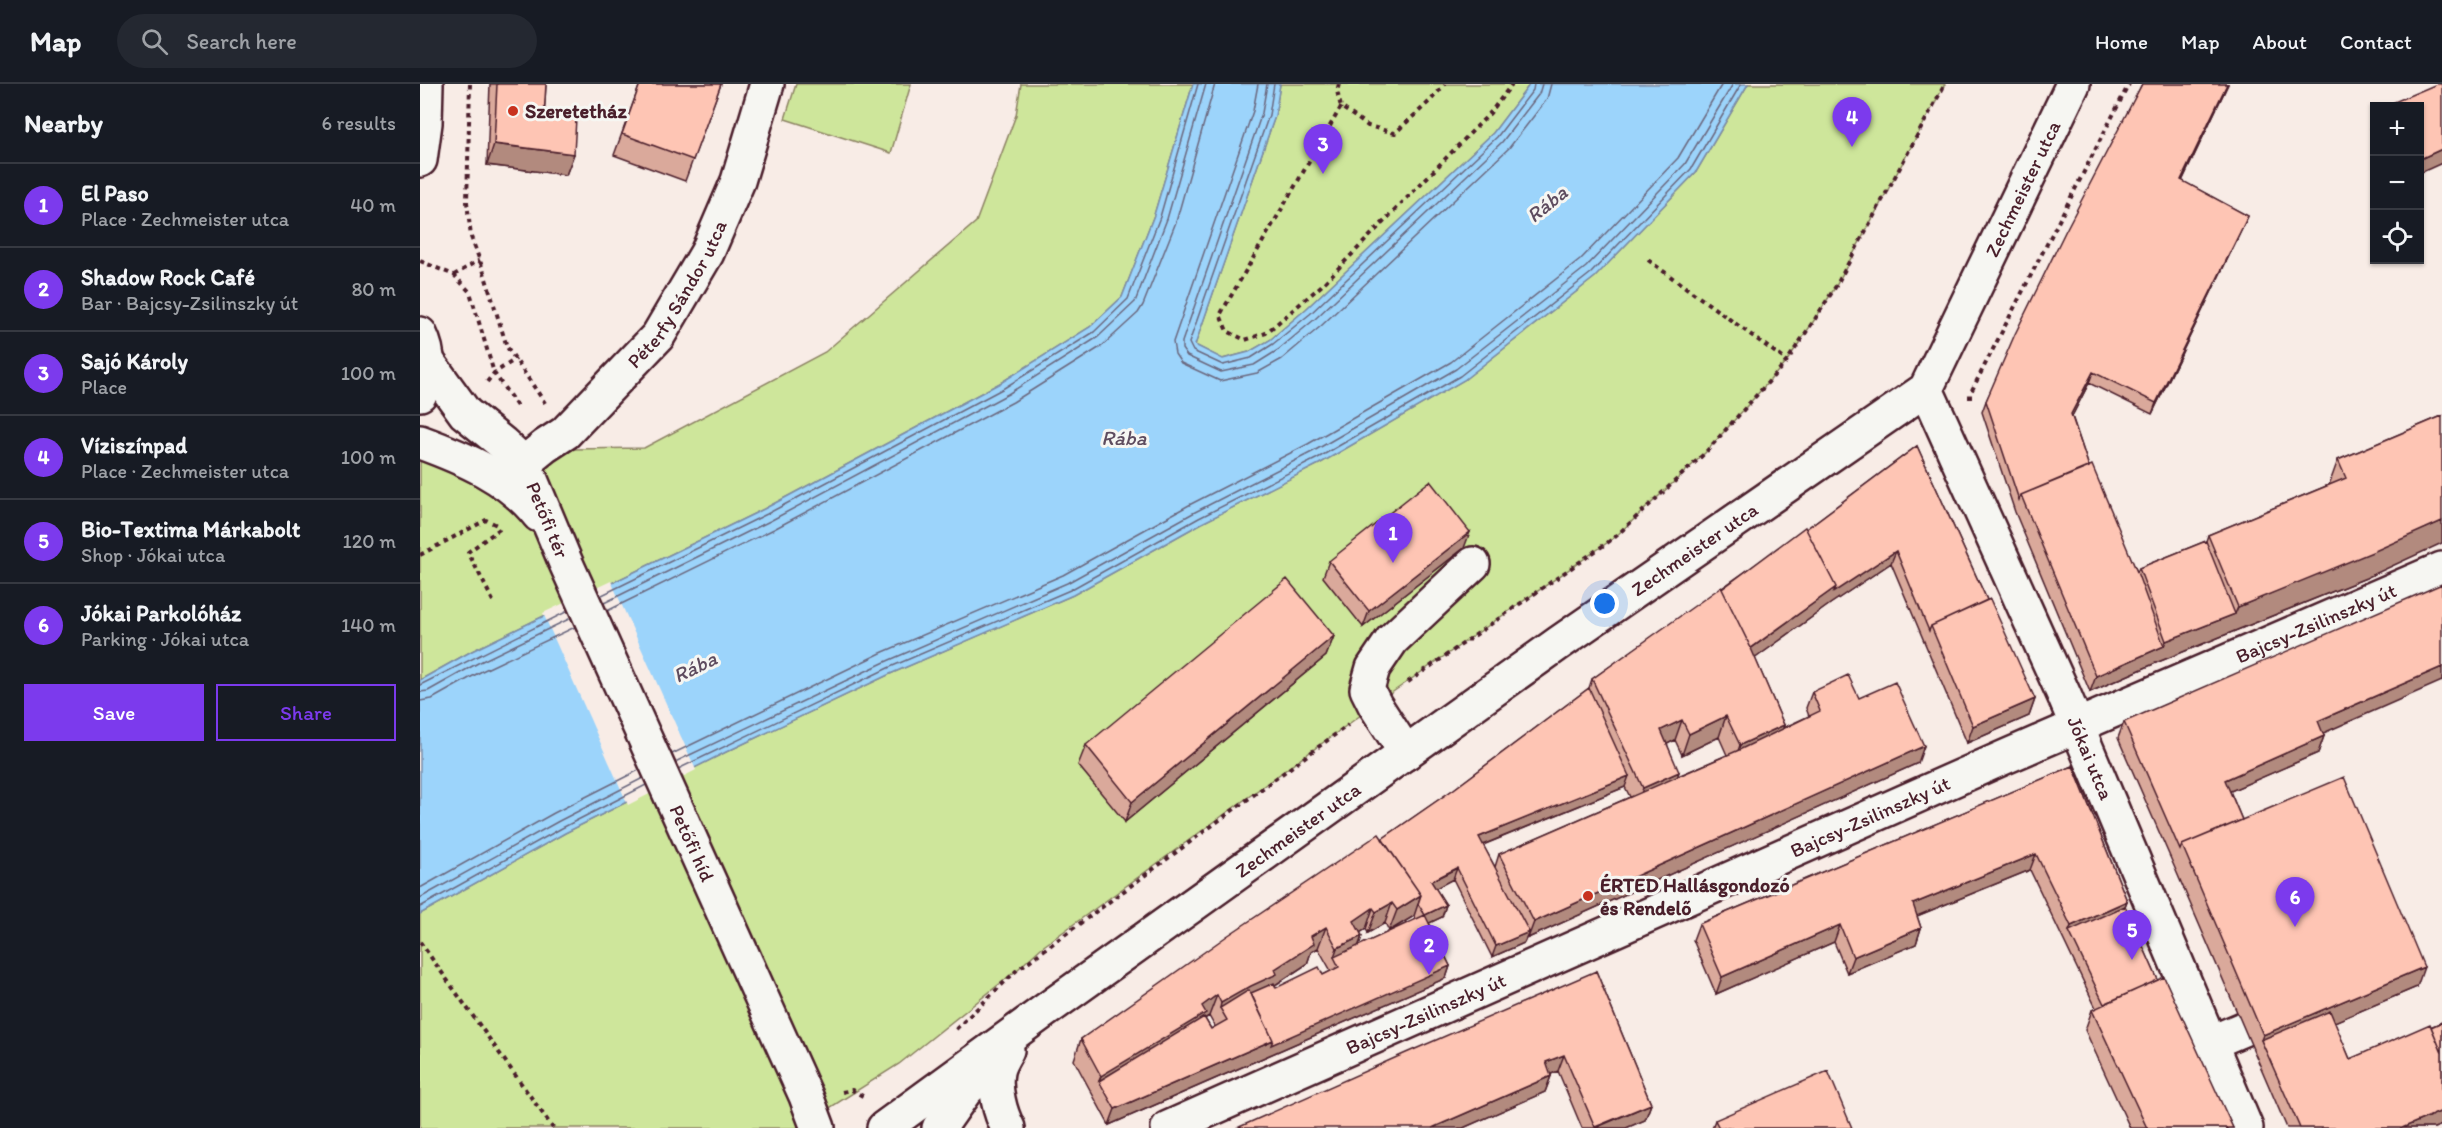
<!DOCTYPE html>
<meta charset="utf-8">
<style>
:root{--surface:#171b24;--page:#242831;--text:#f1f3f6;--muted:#9ea1a6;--line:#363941;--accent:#7c3aed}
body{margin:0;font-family:Itim,sans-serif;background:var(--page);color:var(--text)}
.controls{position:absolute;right:18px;top:18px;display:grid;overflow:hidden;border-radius:0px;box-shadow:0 2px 4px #0004}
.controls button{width:54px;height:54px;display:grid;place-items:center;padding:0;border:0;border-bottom:2px solid var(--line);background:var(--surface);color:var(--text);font:30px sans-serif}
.you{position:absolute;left:1185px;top:520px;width:21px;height:21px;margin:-15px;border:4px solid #fff;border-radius:50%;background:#1a73e8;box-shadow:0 0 0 9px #1a73e833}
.badge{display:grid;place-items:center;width:39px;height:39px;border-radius:50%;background:var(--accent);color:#fff;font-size:20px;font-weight:700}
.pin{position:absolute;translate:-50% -50px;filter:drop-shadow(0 2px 3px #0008)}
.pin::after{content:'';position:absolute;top:32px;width:21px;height:18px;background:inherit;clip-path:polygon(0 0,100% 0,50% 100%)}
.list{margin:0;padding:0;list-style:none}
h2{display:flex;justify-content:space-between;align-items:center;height:78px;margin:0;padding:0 24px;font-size:26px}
h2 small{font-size:20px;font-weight:400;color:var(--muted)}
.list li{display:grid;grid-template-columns:39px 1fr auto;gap:18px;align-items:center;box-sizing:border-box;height:84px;padding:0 24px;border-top:2px solid var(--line)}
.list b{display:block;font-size:22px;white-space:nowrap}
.list p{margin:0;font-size:20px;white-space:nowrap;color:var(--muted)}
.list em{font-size:20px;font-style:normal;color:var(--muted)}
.actions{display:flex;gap:12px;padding:18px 24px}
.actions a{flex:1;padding:14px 0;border:2px solid var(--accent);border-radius:0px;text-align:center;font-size:21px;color:var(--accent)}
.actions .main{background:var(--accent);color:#fff}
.icon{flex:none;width:33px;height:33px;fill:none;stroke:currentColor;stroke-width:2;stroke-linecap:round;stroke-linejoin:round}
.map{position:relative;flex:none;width:2022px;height:1044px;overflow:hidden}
header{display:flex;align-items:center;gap:36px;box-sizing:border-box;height:84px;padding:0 30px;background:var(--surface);border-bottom:2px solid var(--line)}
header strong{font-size:28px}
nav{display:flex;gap:33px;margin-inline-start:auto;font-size:21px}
.search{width:420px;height:54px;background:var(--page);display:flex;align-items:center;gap:15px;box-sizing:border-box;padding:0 21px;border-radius:33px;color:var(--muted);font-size:22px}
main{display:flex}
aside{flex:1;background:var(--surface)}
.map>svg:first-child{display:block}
.green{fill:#cee69b;stroke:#8c8263;stroke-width:1.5}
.water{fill:#9cd4fb;stroke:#7b8ca8;stroke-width:1.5}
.pier{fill:#f8ece6}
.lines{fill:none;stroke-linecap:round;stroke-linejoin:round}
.shore{stroke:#6b677e;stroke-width:1.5}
.minor-casing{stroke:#4a1f2b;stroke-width:38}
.path{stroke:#4a1f2b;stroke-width:4;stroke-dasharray:4.5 4.5;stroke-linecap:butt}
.minor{stroke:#f6f6f2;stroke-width:33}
.wall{fill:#daa99b;stroke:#4a1f2b;stroke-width:1.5;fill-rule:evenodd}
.shaded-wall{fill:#b28a7e;stroke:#4a1f2b;stroke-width:1.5}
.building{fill:#fec5b4;stroke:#4a1f2b;stroke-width:1.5}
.poi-dot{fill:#c8321e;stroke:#f6f6f2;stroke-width:2}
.labels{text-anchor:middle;stroke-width:6;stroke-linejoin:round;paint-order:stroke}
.poi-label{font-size:20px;font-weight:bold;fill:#4a1f2b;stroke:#f6f6f2;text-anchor:start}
.street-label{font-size:20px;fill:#4a1f2b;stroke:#f6f6f2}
.water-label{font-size:21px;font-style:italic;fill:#5e4c5f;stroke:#f6f6f2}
</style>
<header>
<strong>Map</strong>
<div class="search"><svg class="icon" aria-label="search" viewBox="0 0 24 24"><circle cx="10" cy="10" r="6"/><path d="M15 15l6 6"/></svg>Search here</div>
<nav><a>Home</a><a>Map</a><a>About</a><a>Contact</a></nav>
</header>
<main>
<aside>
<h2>Nearby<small>6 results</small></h2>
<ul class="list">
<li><span class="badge">1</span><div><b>El Paso</b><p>Place · Zechmeister utca</p></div><em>40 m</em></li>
<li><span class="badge">2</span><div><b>Shadow Rock Café</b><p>Bar · Bajcsy-Zsilinszky út</p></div><em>80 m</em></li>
<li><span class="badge">3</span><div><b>Sajó Károly</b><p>Place</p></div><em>100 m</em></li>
<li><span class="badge">4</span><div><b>Víziszínpad</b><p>Place · Zechmeister utca</p></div><em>100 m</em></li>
<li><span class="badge">5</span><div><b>Bio-Textima Márkabolt</b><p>Shop · Jókai utca</p></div><em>120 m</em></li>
<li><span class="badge">6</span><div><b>Jókai Parkolóház</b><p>Parking · Jókai utca</p></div><em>140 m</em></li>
</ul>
<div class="actions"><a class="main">Save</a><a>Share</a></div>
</aside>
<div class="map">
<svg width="2022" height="1044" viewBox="0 0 2022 1044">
<rect width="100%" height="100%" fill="#f8ece6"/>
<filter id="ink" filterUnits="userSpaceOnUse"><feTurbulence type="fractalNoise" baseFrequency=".0167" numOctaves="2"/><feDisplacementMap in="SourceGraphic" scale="12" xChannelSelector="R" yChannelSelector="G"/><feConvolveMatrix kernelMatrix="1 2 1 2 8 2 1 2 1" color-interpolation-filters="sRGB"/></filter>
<g filter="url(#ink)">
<path class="green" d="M376,0H491L471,69L365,35Z
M601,0H773L734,131L702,213L670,243L582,298L344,425L52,567L0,596V367L224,364L405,268L556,138L596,31Z
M860,0H1110L1073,49L886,225L850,256L829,268L802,275L775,261L855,32Z
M1328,0H1525L1416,202L1395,235L1367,277L1285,369L1194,454L967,612L621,864L597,886L479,980L378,1044H0V830L145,749L306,668L470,590L653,511L782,439L899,380L1044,296L1175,193L1276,88Z"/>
<path class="water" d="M773,0H860L855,32L775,261L803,275L829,268L850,256L886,225L1073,49L1110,0H1328L1276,88L1175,193L1044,296L899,380L782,439L653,511L470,590L306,668L145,749L0,830V596L52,567L344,425L582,298L670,243L702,213L734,131Z"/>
<path class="pier" d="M191,497L276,686L208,721L123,529Z"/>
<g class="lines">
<path class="shore" d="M838,0L833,27L753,258L755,270L761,279L800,297L837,289L862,275L901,242L1089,64L1127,15L1131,0
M847,0L842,29L762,258V265L767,272L801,288L834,281L858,266L895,235L1082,58L1119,10L1122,0
M854,0L849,31L769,259L773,267L803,281L831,274L853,260L890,230L1077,53L1113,6L1114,0
M180,512L347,430L584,304L674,248L708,215L740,133L778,0
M184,519L350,437L588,310L678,253L715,218L747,135L786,0
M187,527L354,445L593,318L682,262L718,229L723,221L756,138L795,0
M0,601L148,527
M0,608L8,607L58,579L151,534
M0,617L12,615L62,587L155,543
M252,670L461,569L643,491L771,420L888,360L1031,278L1160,176L1258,74L1302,0
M255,678L465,578L647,499L775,428L892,368L1036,285L1166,183L1265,80L1313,0
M258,685L468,584L650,506L779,434L896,375L1040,292L1171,189L1271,85L1321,0
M0,804L134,729L219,686
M0,814L139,737L223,694
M0,823L142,744L226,701"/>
<g class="minor-casing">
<g id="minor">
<path d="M0,76L5,39L6,0"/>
<path d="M0,250C10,270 9,290 0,310"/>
<path id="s1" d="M8,278L45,329L82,359L104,379L145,477L386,1012L398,1044"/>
<path id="s2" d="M1506,305L1644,611L1826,1044"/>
<path d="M0,358C44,374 89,393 119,431"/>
<path id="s3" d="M104,379L125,362L145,349L238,252L287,169L318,97L347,0"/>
<path d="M986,669L955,621L947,605L953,584L972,556L1053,480"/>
<path d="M1790,959L1823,945"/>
<path d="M587,966C583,973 578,981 577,988C574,1005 580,1029 588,1044"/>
<path id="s4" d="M464,1044L623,928L1139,559L1506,305L1653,0"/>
<path d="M519,1044L545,1007L565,987"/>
<path id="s5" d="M748,1044L1585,673L2022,485"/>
</g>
</g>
<path class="path" d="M50,0L47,118L51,153L63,185L87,263L125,319
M919,0L917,7L921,23L948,42L975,49L1010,17L1025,0
M921,23L800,231L807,247L825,256L846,249L901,202L1070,29L1092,0
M1228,176L1367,277
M0,177L34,191L50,208L74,289L99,325
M34,191L60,176
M67,298L74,289L96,275
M1550,315V310L1709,0
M0,471L66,436L79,442
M73,517L48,468L81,444
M988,598L1194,454L1285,369L1367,277L1395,235L1416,202L1525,0
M0,858L133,1044
M536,945L597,886L928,641
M422,1008L432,1006L446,1014"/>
<use href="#minor" class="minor"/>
</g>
<path class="wall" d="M70,0H126L124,33L154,70L146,91L67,81Z
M220,0H301L265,97L194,71Z
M1722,0H1808L1762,97L1828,132L1823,143L1732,330L1669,299L1652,332L1669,383L1717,488L1719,484L1786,457L1788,451L1909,401L1918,376L2022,332L1946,494L1738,578L1670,608L1595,428L1562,328L1566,317Z
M1954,31V53L1950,43Z
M1497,362L1567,516L1615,615L1609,632L1547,659L1471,479L1410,520L1335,574L1364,641L1363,644L1389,632L1386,624L1392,608L1439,614L1498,679L1108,854L1107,852L1104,859L1072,873L1033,795L1015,804L1026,821L1022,833L1009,839L1030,882L1026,894L689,1041L654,976L661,955L962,755L1034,705L1169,604L1172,595L1386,445ZM1299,653L1307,671L1258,692L1247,660L1255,656L1262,671ZM1205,703L1210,713L1079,770L1075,783L1063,761ZM994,832L996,835L939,862L942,852L940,848L946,845L948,849L965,839L969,847ZM898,864L911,887L903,891L856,904L855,901L887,880L891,868ZM789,932L795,943L791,945L785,935Z
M1044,464L943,543L903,493L909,477Z
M914,552L906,572L705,738L658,681L666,661Z
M1704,638L1903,649L1904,652L1898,669L1810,707L1822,736L1997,903L1914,938L1930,975L2022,938V1041L2014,1044H1867L1754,782L1698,654Z
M1653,682L1707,817L1705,822L1738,896L1813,1044H1710L1665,946L1672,926L1676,924L1610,786L1497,832L1501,844L1496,860L1427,889L1414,858L1296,910L1273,856L1279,840Z
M1176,887L1231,1020L1225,1036L1206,1044H1162L1138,987L1131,990V992L1125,1008L1043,1044Z
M1295,1036L1432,1044H1292Z"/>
<path class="shaded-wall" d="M1807,0H1808L1757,108L1761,96Z
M74,60L154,70L146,91L67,81Z
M2022,65V79L2000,89V75Z
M1828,132L1823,143L1732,330L1736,319Z
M1673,288L1669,299L1647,342L1651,330Z
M2022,437V459L1946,494L1738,578L1670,608L1676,592L1744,562L1746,557L1815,530L1818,523Z
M1050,448L1044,464L943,543L949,527Z
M1476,467L1471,479L1410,520L1323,583L1329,566L1416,503Z
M914,552L906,572L705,738L712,718Z
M2022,583V597L1892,654L1898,637Z
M1615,615L1609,632L1547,659L1553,642Z
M1306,632L1299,653L1262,671L1269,650Z
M1262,636L1255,656L1234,667L1241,646Z
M1364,641L1357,662L1313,682L1320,661Z
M1904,652L1898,669L1799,712L1805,696Z
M1504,662L1498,679L1108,854L1114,838Z
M1259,688L1252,709L1215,725L1223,704Z
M1209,692L1205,703L1055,764L1059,753Z
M1616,770L1610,786L1487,836L1493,820Z
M1037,784L1033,795L1007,809L1011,797Z
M1001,811L994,832L969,847L977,826Z
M1707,817L1701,833L1649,847L1651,842Z
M972,819L965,839L948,849L956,828Z
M1026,821L1022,833L1001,843L1005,831Z
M953,824L946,845L926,858L934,837Z
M1420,841L1414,858L1296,910L1302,893Z
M906,843L898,864L891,868L887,880L852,903L800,924L801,919L855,885L891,852Z
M1501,844L1496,860L1427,889L1433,873Z
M1109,848L1104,859L1072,873L1076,862Z
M942,852L935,872L914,873L917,864Z
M1030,882L1026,894L689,1041L695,1025L853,956Z
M2004,883L1997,903L1846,967L1841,956L1843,951Z
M797,911L789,932L679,997L681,992Z
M1144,971L1138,987L1120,995L1126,978Z
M1131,992L1125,1008L1043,1044H1012Z
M1231,1020L1225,1036L1206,1044H1175Z
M2022,1027V1041L2014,1044H1982Z"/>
<path class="building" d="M77,0H126L124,33L156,34L154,70L74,60Z
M220,0H301L273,76L202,50Z
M1722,0H1807L1761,96L1828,132L1736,319L1673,288L1651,330L1669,383L1601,411L1599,416L1566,317L1595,250L1645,148Z
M2017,0H2022V65L2000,75V22H1965Z
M2022,332V437L1955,467L1818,523L1788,451L1926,394L1918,376Z
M1497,362L1567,516L1511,542L1509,547L1476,467L1414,508L1416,503L1386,445Z
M1672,381L1717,488L1744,562L1676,592L1601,411Z
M1010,397L1050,448L949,527L909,477Z
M1385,443L1416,503L1331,564L1302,505Z
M1786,457L1815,530L1746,557L1719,484Z
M867,495L914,552L712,718L666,661Z
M2022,500V583L1898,637L1904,652L1805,696L1822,736L1762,761L1760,766L1704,638Z
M1301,503L1330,562L1364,641L1320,661L1306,632L1269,650L1262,636L1241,646L1259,688L1223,704L1172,595Z
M1570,515L1615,615L1553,642L1511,542Z
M1428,591L1439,614L1475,598L1504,662L1114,838L1079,770L1319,666L1400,627L1392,608Z
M1169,604L1209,692L1059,753L1109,848L1076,862L1037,784L1011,797L1026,821L1005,831L998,820L1001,811L962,755L1034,705Z
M1653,682L1707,817L1651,842L1616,770L1493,820L1501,844L1433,873L1420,841L1302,893L1279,840Z
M1924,693L2004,883L1843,951L1762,761Z
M959,750L1001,811L977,826L972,819L956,828L953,824L934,837L942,852L917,864L906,843L891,852L894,860L855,885L857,890L831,902L801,919L797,911L782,922L786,929L681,992L661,955L807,852Z
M1705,822L1738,896L1684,920L1649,847Z
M1005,831L1030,882L851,961L853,956L831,909L854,899L856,904L899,883L903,891L919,883L914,873Z
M1176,887L1231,1020L1175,1043L1144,971L1126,978L1131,992L1012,1044H817L986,969Z
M1744,893L1813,1044H1727L1672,926Z
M829,906L853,956L695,1025L679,997L784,933L791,945L807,936L800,924Z
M1910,927L1930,975L2010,940L2022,969V1027L1982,1044H1880L1841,956Z
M2022,938V969L2011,943Z
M1408,987L1432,1044H1299L1295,1036Z"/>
</g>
<g class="poi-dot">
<circle cx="93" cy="27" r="6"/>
<circle cx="1168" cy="812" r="6"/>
</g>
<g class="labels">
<g class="poi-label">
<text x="105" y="34">Szeretetház</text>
<text x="1180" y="808">ÉRTED Hallásgondozó<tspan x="1180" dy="23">és Rendelő</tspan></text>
</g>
<g class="street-label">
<text dy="7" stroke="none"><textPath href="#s4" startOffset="1500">Zechmeister utca</textPath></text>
<text dy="7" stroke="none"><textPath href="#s3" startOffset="231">Péterfy Sándor utca</textPath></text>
<text dy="7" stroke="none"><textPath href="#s1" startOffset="202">Petőfi tér</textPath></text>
<text dy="7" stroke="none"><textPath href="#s4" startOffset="996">Zechmeister utca</textPath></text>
<text dy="7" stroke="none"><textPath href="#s5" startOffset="1254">Bajcsy-Zsilinszky út</textPath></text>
<text dy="7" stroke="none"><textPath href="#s2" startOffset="404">Jókai utca</textPath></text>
<text dy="7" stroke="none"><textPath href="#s5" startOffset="768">Bajcsy-Zsilinszky út</textPath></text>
<text dy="7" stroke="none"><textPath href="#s4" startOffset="510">Zechmeister utca</textPath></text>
<text dy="7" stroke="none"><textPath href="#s1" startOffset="556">Petőfi híd</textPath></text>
<text dy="7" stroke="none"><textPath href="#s5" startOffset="282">Bajcsy-Zsilinszky út</textPath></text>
</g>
<g class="water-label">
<text transform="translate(1127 120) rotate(-39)" y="7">Rába</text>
<text x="704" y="361">Rába</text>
<text transform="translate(275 583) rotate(-26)" y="7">Rába</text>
</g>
</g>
</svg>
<div class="controls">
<button>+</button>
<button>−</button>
<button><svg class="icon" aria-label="locate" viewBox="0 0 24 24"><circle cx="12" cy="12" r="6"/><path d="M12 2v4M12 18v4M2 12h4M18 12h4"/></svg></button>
</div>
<div class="you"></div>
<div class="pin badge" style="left:973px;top:479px">1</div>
<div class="pin badge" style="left:1009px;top:891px">2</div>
<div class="pin badge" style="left:903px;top:90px">3</div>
<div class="pin badge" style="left:1432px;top:63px">4</div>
<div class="pin badge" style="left:1712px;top:876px">5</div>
<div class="pin badge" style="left:1875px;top:843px">6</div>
</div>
</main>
